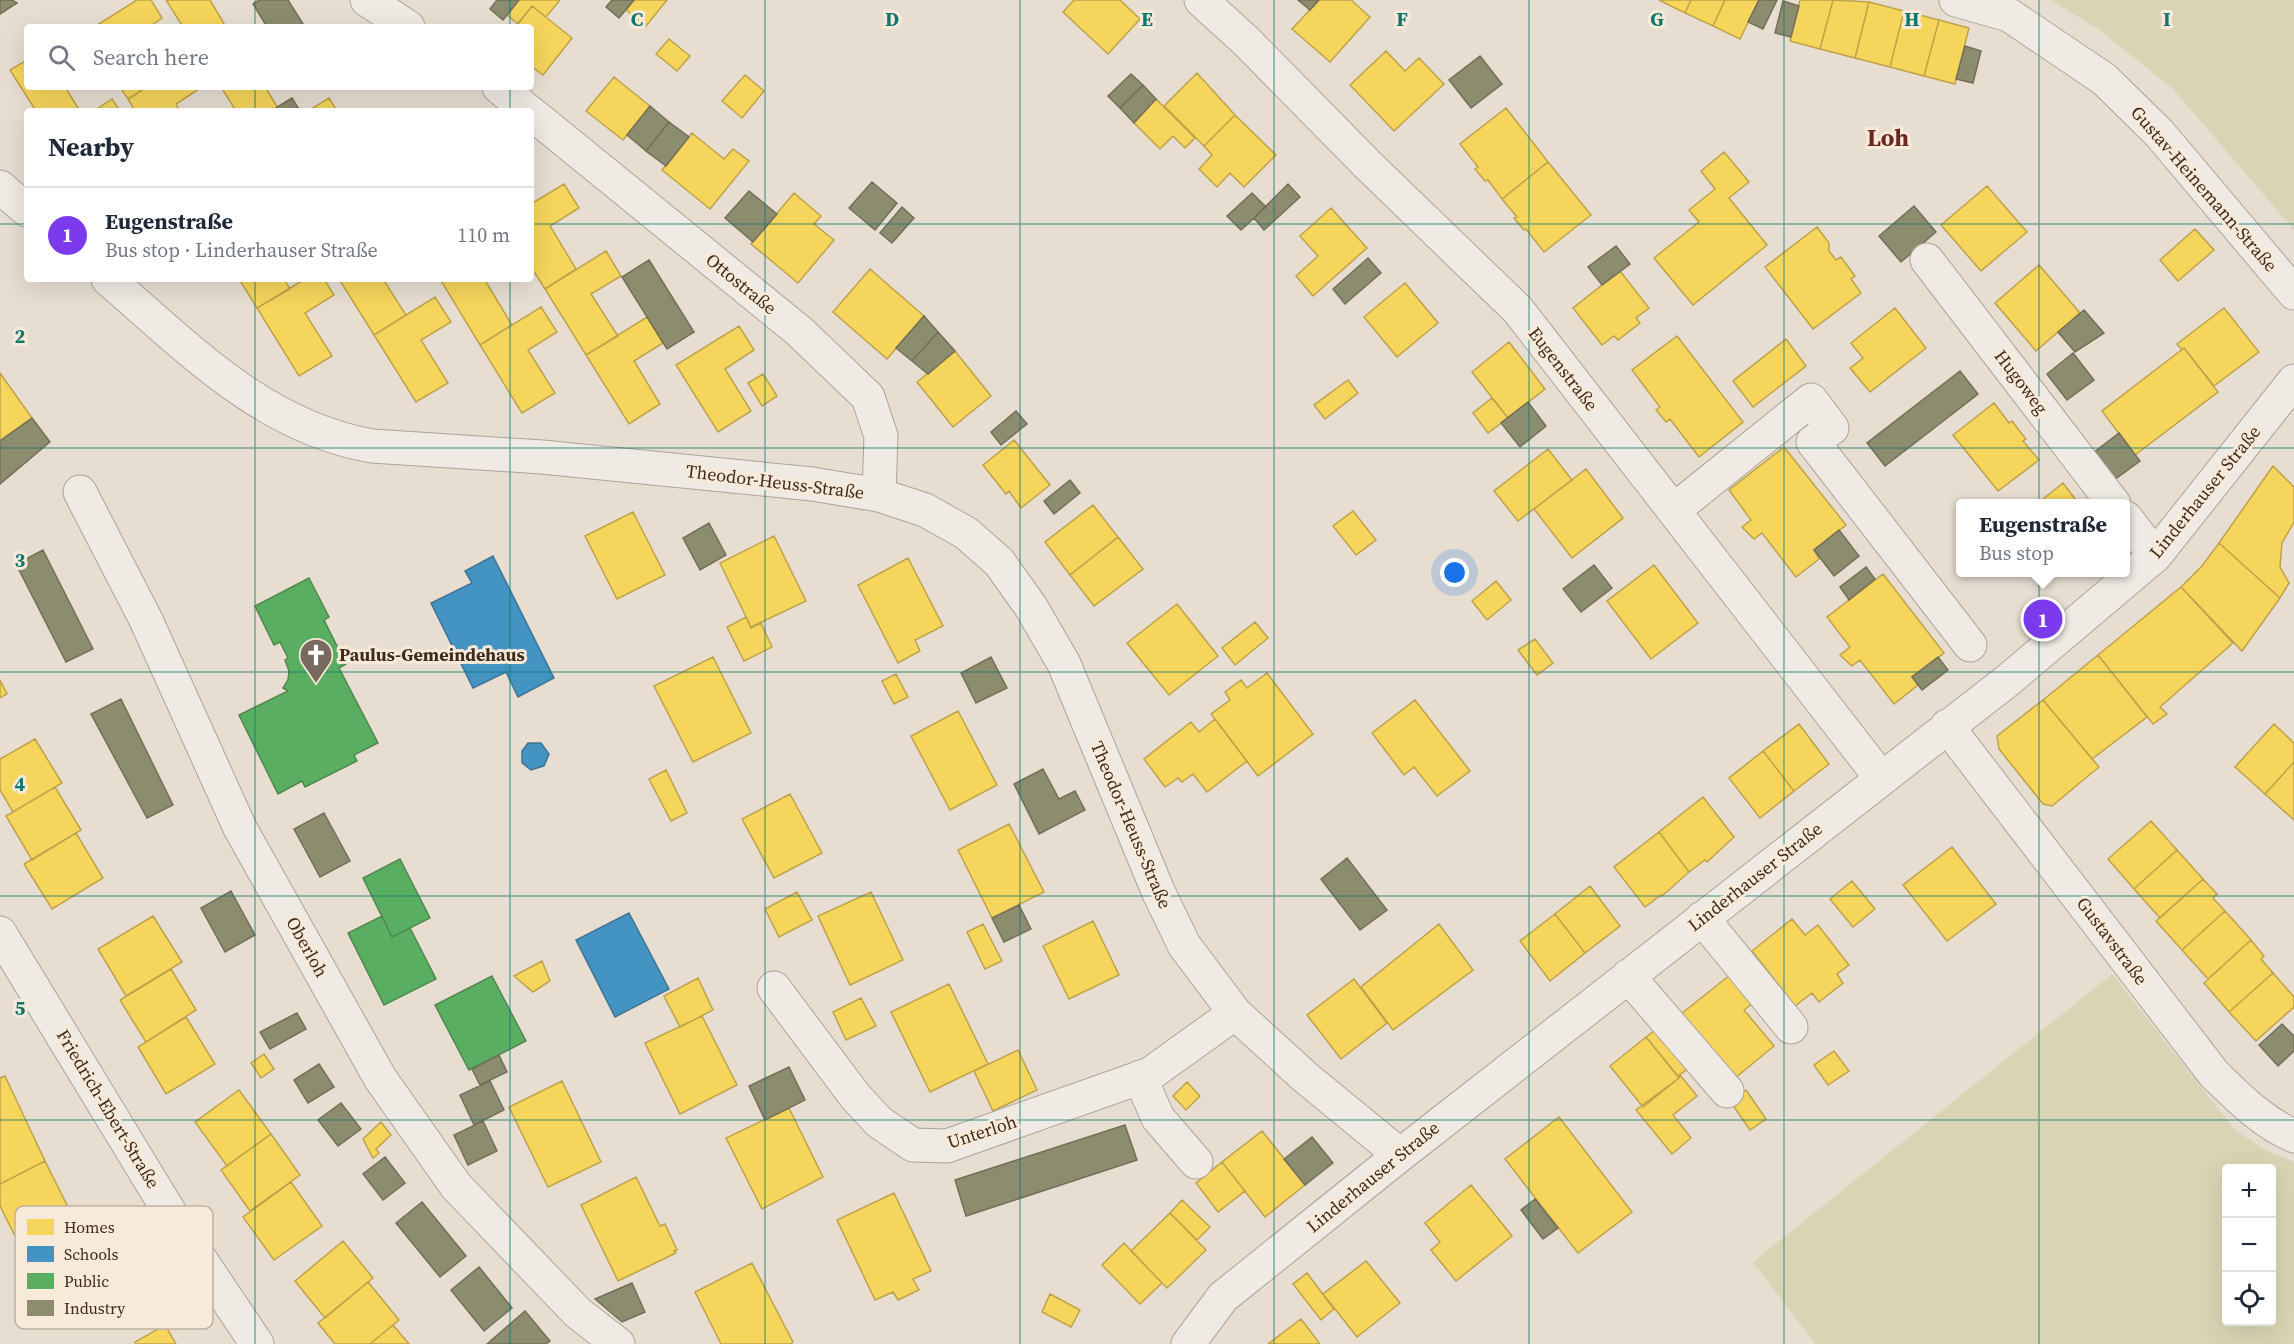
<!DOCTYPE html>
<meta charset="utf-8">
<style>
:root{--surface:#fff;--page:#f6f6f7;--text:#1f2937;--muted:#747a83;--line:#e0e1e3;--accent:#7c3aed}
body{margin:0;font-family:"Source Serif 4",serif;background:var(--page);color:var(--text)}
.controls{position:absolute;right:18px;bottom:18px;display:grid;overflow:hidden;border-radius:6px;box-shadow:0 6px 24px #0002}
.controls button{width:54px;height:54px;display:grid;place-items:center;padding:0;border:0;border-bottom:2px solid var(--line);background:var(--surface);color:var(--text);font:30px sans-serif}
.you{position:absolute;left:1455px;top:573px;width:21px;height:21px;margin:-15px;border:4px solid #fff;border-radius:50%;background:#1a73e8;box-shadow:0 0 0 9px #1a73e833}
.badge{display:grid;place-items:center;width:39px;height:39px;border-radius:50%;background:var(--accent);color:#fff;font-size:20px;font-weight:700}
.pin{position:absolute;translate:-50% -50%;border:3px solid #fff;box-shadow:0 2px 6px #0006}
.popup{position:absolute;left:1956px;top:499px;width:174px;height:78px;box-sizing:border-box;display:grid;place-content:center;border-radius:6px;background:var(--surface);filter:drop-shadow(0 2px 4px #0005);font-size:20px;white-space:nowrap;color:var(--muted)}
.popup b{font-size:22px;color:var(--text)}
.popup::after{content:'';position:absolute;left:50%;top:100%;margin-left:-12px;border:12px solid transparent;border-top-color:var(--surface)}
.list{margin:0;padding:0;list-style:none}
h2{display:flex;justify-content:space-between;align-items:center;height:78px;margin:0;padding:0 24px;font-size:26px}
h2 small{font-size:20px;font-weight:400;color:var(--muted)}
.list li{display:grid;grid-template-columns:39px 1fr auto;gap:18px;align-items:center;box-sizing:border-box;height:96px;padding:0 24px;border-top:2px solid var(--line)}
.list b{display:block;font-size:22px;white-space:nowrap}
.list p{margin:0;font-size:20px;white-space:nowrap;color:var(--muted)}
.list em{font-size:20px;font-style:normal;color:var(--muted)}
.icon{flex:none;width:33px;height:33px;fill:none;stroke:currentColor;stroke-width:2;stroke-linecap:round;stroke-linejoin:round}
.map{position:relative;flex:none;width:2294px;height:1344px;overflow:hidden}
.search{position:absolute;background:var(--surface);box-shadow:0 6px 24px #0002;left:24px;top:24px;width:510px;height:66px;display:flex;align-items:center;gap:15px;box-sizing:border-box;padding:0 21px;border-radius:6px;color:var(--muted);font-size:22px}
.panel{position:absolute;background:var(--surface);box-shadow:0 6px 24px #0002;left:24px;top:108px;width:510px;height:174px;border-radius:6px}
.map>svg:first-child{display:block}
.green{fill:#d9d5b4;fill-rule:evenodd}
.homes{fill:#f6d55c;stroke:#bea24a;stroke-width:1.5}
.schools{fill:#4393c3;stroke:#417492;stroke-width:1.5}
.public{fill:#5aae61;stroke:#51874e;stroke-width:1.5}
.industry{fill:#8c8c6e;stroke:#746f57;stroke-width:1.5}
.lines{fill:none;stroke-linecap:round;stroke-linejoin:round}
.minor-casing{stroke:#ada399;stroke-width:35}
.minor{stroke:#efeae3;stroke-width:33}
.grid{fill:none;stroke:#0f766e;stroke-width:1.5;stroke-opacity:0.55}
.labels{text-anchor:middle;stroke-width:6;stroke-linejoin:round;paint-order:stroke}
.street-label{font-size:18px;fill:#3d2b20;stroke:#f7ead8}
.poi-label{font-size:18px;font-weight:bold;fill:#3d2b20;stroke:#f7ead8;text-anchor:start}
.district-label{font-size:24px;font-weight:bold;fill:#6a261f;stroke:#f7ead8}
.key{fill:#f7ead8;stroke:#bfb1a1;stroke-width:1.5}
.key-label{font-size:16px;fill:#3d2b20}
.grid-label{font-size:20px;text-anchor:middle;font-weight:bold;fill:#0f766e;stroke:#f7ead8;stroke-width:6;stroke-linejoin:round;paint-order:stroke}
</style>
<div class="map">
<svg width="2294" height="1344" viewBox="0 0 2294 1344">
<rect width="100%" height="100%" fill="#e7ded1"/>
<path class="green" d="M2051,0H2294V230L2172,88L2098,29Z
M2112,974L2234,1129L2265,1150L2294,1162V1344H1815L1753,1262ZM2226,1168H2272V1322H2226Z"/>
<path class="homes" d="M137,0H151L162,18L149,27H94Z
M166,0H210L226,27H183Z
M519,0H560L546,17L532,6L518,24L507,15Z
M634,0H667L646,26L626,10Z
M1074,0H1120L1140,19L1108,54L1063,12Z
M1319,0H1351L1370,17L1330,62L1292,29Z
M1659,0H1691L1685,13Z
M1691,0H1725L1713,26L1685,13Z
M1725,0H1759L1740,39L1713,26Z
M1800,0H1833L1820,49L1790,41Z
M1833,0L1869,2L1855,58L1820,49Z
M1869,2L1904,11L1890,67L1855,58Z
M532,6L572,38L543,75L531,66V27H515Z
M1904,11L1939,20L1924,76L1890,67Z
M1939,20L1969,28L1955,84L1924,76Z
M669,39L690,56L677,71L656,54Z
M1386,51L1405,71L1419,58L1444,84L1394,131L1350,85Z
M27,60V87H65L80,111H36L10,70Z
M1197,73L1235,115L1204,146L1164,106Z
M745,75L764,91L742,118L722,101Z
M614,77L650,106L623,140L586,111Z
M120,87H147L128,99Z
M147,87H202L176,104L180,111H135L128,99Z
M221,87H265L278,108L273,111H236Z
M329,98L337,111H312L311,109Z
M112,99L120,111H94Z
M1156,99L1195,138L1185,148L1173,136L1160,149L1134,123Z
M1506,108L1548,162L1502,199L1488,180L1485,181L1475,169L1478,167L1460,144Z
M1235,115L1276,155L1244,187L1230,173L1217,187L1199,169L1212,155L1204,146Z
M692,133L724,159L733,149L749,161L710,209L662,170Z
M1724,152L1749,182L1729,198L1767,245L1693,305L1654,258L1699,222L1689,210L1715,189L1701,171Z
M1548,162L1591,215L1544,252L1526,229L1524,230L1514,218L1517,217L1502,199Z
M564,184L579,208L550,226L576,269L545,289L531,267V204Z
M1987,186L2027,232L1981,271L1941,225Z
M794,193L821,216L814,224L834,240L798,283L751,244Z
M1331,208L1367,248L1313,296L1296,276L1318,256L1300,236Z
M1817,227L1829,243V251L1836,260L1841,257L1855,276L1851,279L1861,293L1813,329L1765,267Z
M2195,229L2214,250L2178,281L2160,260Z
M606,251L621,276L591,294L618,336L586,355L545,289Z
M2039,265L2080,313L2036,351L1995,303Z
M870,269L924,316L887,359L833,312Z
M1620,271L1649,308L1636,318L1640,323L1618,340L1614,336L1602,345L1573,308Z
M239,279H284L290,289L257,308Z
M305,279H324L334,295L305,313L332,356L299,376L257,308Z
M339,279H383L406,315L374,335Z
M440,279H491L486,282L512,325L480,345Z
M1405,283L1438,323L1397,357L1364,317Z
M435,297L451,322L421,340L448,383L416,402L374,335Z
M541,307L557,332L528,350L555,393L522,413L480,345Z
M1895,308L1926,348L1870,392L1850,368L1863,358L1851,343Z
M2224,308L2259,352L2214,386L2184,348L2182,350L2177,344Z
M647,317L663,343L634,361L660,404L629,424L586,355Z
M739,326L754,350L725,369L751,411L718,432L676,365Z
M1677,336L1743,422L1699,457L1670,419L1666,422L1656,410L1660,407L1632,370Z
M1786,339L1806,366L1753,407L1733,381Z
M1509,342L1545,389L1508,418L1472,372Z
M2184,348L2218,392L2135,455L2102,411Z
M955,351L991,396L953,427L917,382Z
M0,373L32,418L0,441Z
M763,374L777,396L762,406L748,383Z
M1348,380L1358,393L1325,419L1314,405Z
M1492,398L1508,418L1488,433L1473,413Z
M1994,403L2009,423L2012,421L2026,439L2023,441L2039,460L1998,491L1953,435Z
M1014,440L1050,485L1021,508L1009,491L1006,494L983,465Z
M1784,447L1846,525L1814,550L1819,559L1796,577L1762,533L1754,539L1742,527L1751,520L1729,490Z
M1548,449L1572,480L1518,521L1494,491Z
M2273,466L2294,487V522L2282,543L2280,567L2289,583L2280,598L2219,543Z
M1586,469L1623,518L1572,558L1534,509Z
M2063,483L2079,504H2037Z
M1093,505L1118,537L1070,575L1045,542Z
M1353,511L1376,540L1356,555L1333,526Z
M633,512L665,575L617,599L585,536Z
M774,536L806,601L751,627L720,563Z
M1118,537L1143,569L1094,606L1070,575Z
M2219,543L2280,598L2242,651L2181,587L2202,566Z
M908,558L943,626L915,640L920,651L898,663L858,585Z
M1654,565L1698,623L1651,659L1607,601Z
M1883,574L1944,653L1912,677L1918,685L1894,704L1860,660L1852,666L1840,655L1850,647L1827,617Z
M1496,581L1511,600L1487,620L1472,601Z
M2181,587L2233,643L2160,707L2167,714L2153,724L2098,655Z
M1177,604L1218,656L1169,695L1127,643Z
M746,617L751,628L761,623L772,647L744,661L727,627Z
M1255,622L1268,638L1235,665L1222,648Z
M1535,639L1553,663L1537,675L1518,650Z
M2098,655L2147,717L2092,759L2043,700Z
M713,657L751,733L693,762L654,686Z
M1267,673L1313,734L1258,776L1211,714L1230,700L1225,692L1241,680L1247,688Z
M896,674L908,697L894,704L882,681Z
M0,680L7,694L0,698Z
M1415,700L1470,771L1437,796L1414,767L1404,775L1372,733Z
M2043,700L2099,767L2052,806L2043,804L1999,749L1997,736Z
M958,711L997,785L950,810L911,736Z
M1215,719L1247,761L1207,792L1193,774L1182,782L1178,778L1165,787L1144,759L1191,722L1199,732Z
M1799,724L1829,764L1794,791L1763,751Z
M2274,724L2294,743V762L2265,794L2235,767Z
M35,739L62,783L13,812L0,790V759Z
M1763,751L1794,791L1760,818L1729,778Z
M2294,762V820L2265,794Z
M666,770L687,813L671,821L649,779Z
M55,787L81,830L32,860L6,816Z
M790,794L822,853L774,878L742,819Z
M1703,797L1734,837L1707,862L1705,860L1689,872L1659,832Z
M2151,821L2177,850L2134,889L2108,859Z
M1009,824L1044,892L992,918L958,850Z
M1659,832L1689,872L1662,896L1661,895L1645,907L1614,867Z
M76,833L103,878L52,909L24,864Z
M1952,847L1996,904L1947,941L1903,885Z
M2177,850L2203,879L2160,918L2134,889Z
M2203,879L2217,894L2213,898L2225,911L2182,950L2156,921Z
M1852,881L1875,909L1853,927L1830,899Z
M1590,886L1620,926L1585,953L1555,914Z
M797,892L812,920L779,937L765,909Z
M871,892L903,960L850,985L818,916Z
M2225,911L2251,940L2208,979L2182,950Z
M1555,914L1585,953L1550,981L1520,941Z
M153,916L182,962L126,996L98,949Z
M1792,919L1805,935L1818,925L1849,965L1837,974L1843,983L1819,1002L1812,993L1795,1006L1752,951Z
M1093,921L1119,975L1069,999L1043,946Z
M983,924L1002,961L985,969L967,932Z
M1439,924L1473,970L1393,1030L1361,987Z
M2251,940L2264,956L2261,959L2273,973L2229,1012L2204,983Z
M542,961L550,981L533,992L514,976Z
M171,969L196,1010L146,1042L120,1000Z
M1735,971L1758,999L1744,1010L1774,1046L1734,1079L1681,1014Z
M2273,973L2294,997V1007L2256,1041L2229,1012Z
M698,978L713,1010L680,1027L664,996Z
M1354,979L1387,1023L1341,1059L1307,1015Z
M949,984L988,1064L930,1092L891,1012Z
M861,998L876,1026L846,1040L833,1012Z
M702,1016L737,1085L680,1114L645,1043Z
M186,1017L215,1064L166,1094L138,1047Z
M1663,1024L1694,1064L1678,1076L1646,1037Z
M1646,1037L1679,1078L1643,1107L1610,1066Z
M1018,1050L1037,1090L993,1111L974,1071Z
M1834,1051L1849,1071L1828,1085L1814,1065Z
M264,1054L274,1069L261,1078L251,1063Z
M1680,1075L1697,1096L1673,1115L1691,1138L1672,1154L1636,1110L1679,1078Z
M5,1076L45,1161L0,1184V1078Z
M562,1081L601,1162L548,1187L509,1107Z
M1187,1082L1200,1096L1186,1110L1173,1096Z
M239,1090L271,1134L227,1166L195,1122Z
M1746,1090L1766,1119L1750,1130L1730,1101Z
M789,1108L823,1177L762,1209L726,1138Z
M1559,1117L1632,1212L1578,1253L1505,1159Z
M381,1122L391,1135L376,1149L379,1153L373,1158L363,1139Z
M1262,1131L1305,1185L1265,1217L1222,1162Z
M271,1134L300,1175L250,1211L221,1170Z
M45,1161L87,1245L33,1272L0,1206V1184Z
M1222,1162L1245,1191L1218,1212L1196,1183Z
M636,1177L660,1226L665,1224L677,1250L674,1251L676,1253L618,1281L581,1205Z
M291,1182L322,1226L274,1260L243,1217Z
M1471,1185L1512,1236L1456,1281L1431,1250L1440,1242L1425,1223Z
M894,1193L931,1271L913,1279L919,1290L898,1300L893,1292L875,1300L837,1220Z
M1182,1200L1210,1227L1197,1240L1170,1213Z
M1170,1213L1206,1250L1167,1288L1131,1251Z
M343,1241L373,1278L325,1318L295,1281Z
M1124,1243L1162,1283L1140,1304L1102,1265Z
M1366,1261L1400,1303L1357,1337L1323,1294Z
M752,1263L793,1342L790,1344H721L695,1292Z
M1307,1273L1334,1309L1321,1320L1293,1284Z
M368,1282L399,1320L370,1344H335L318,1323Z
M1050,1294L1080,1310L1071,1327L1042,1312Z
M1301,1319L1320,1344H1268Z
M165,1325L176,1344H136L135,1342Z
M393,1325L409,1344H370Z"/>
<path class="schools" d="M493,556L554,678L518,697L506,672L473,688L431,603L472,583L465,571Z
M528,743H541L549,754L544,766L531,770L522,763V751Z
M629,913L669,989L615,1017L576,940Z"/>
<path class="public" d="M309,578L329,617L324,620L346,664L339,668L378,743L354,755L357,761L305,787L302,781L278,794L239,715L288,691L283,688L288,680L289,671L285,660L288,658L280,642L274,645L255,606Z
M400,859L430,918L392,937L363,878Z
M382,916L392,937L410,928L436,979L384,1005L348,933Z
M492,976L526,1041L469,1070L435,1005Z"/>
<path class="industry" d="M0,0H12L17,3L0,14Z
M259,0H288L305,27H267L253,4Z
M497,0H519L503,20L490,9Z
M612,0H634L619,18L606,7Z
M1298,0H1319L1310,10Z
M1759,0H1777L1763,29L1748,22Z
M1783,1L1799,6L1791,37L1775,33Z
M1965,46L1981,51L1973,83L1956,79Z
M1480,56L1502,84L1471,108L1449,80Z
M1131,74L1143,85L1120,108L1108,96Z
M1143,85L1156,99L1134,123L1120,108Z
M292,98L300,111H273L277,107Z
M650,106L669,122L646,151L627,135Z
M669,122L689,137L666,166L646,151Z
M872,182L897,203L875,230L849,208Z
M1288,184L1300,197L1264,230L1254,218Z
M749,191L777,214L753,242L725,218Z
M1252,193L1266,207L1241,230L1227,216Z
M1914,206L1936,232L1901,262L1879,236Z
M902,207L914,218L892,243L880,233Z
M1616,246L1630,264L1602,285L1588,267Z
M1368,258L1381,273L1345,304L1333,289Z
M649,260L694,332L667,349L622,277Z
M2084,310L2104,333L2075,352L2058,332Z
M924,316L938,332L912,361L896,348Z
M938,332L955,351L928,374L912,361Z
M2073,353L2094,380L2067,400L2047,374Z
M1960,371L1978,394L1885,466L1867,443Z
M1528,402L1546,426L1520,447L1501,423Z
M1016,411L1027,424L1001,445L991,432Z
M32,418L50,442L0,484V441Z
M2119,433L2140,461L2114,480L2093,453Z
M1070,480L1080,493L1054,514L1044,501Z
M709,523L726,555L700,570L683,538Z
M1839,530L1859,556L1834,576L1814,550Z
M43,550L93,649L66,662L16,564Z
M1594,565L1612,588L1581,612L1563,589Z
M1866,567L1875,579L1849,600L1840,587Z
M991,657L1007,688L976,703L961,673Z
M1938,657L1948,670L1922,690L1912,677Z
M121,699L173,805L147,818L91,714Z
M1043,769L1059,799L1075,791L1085,810L1039,834L1014,784Z
M324,813L350,861L320,877L294,829Z
M1347,858L1387,910L1360,930L1321,879Z
M231,891L255,935L225,952L201,908Z
M1019,905L1031,929L1004,942L992,918Z
M297,1013L306,1029L270,1049L260,1032Z
M2282,1024L2294,1036V1051L2278,1066L2259,1045Z
M499,1055L507,1072L480,1085L472,1069Z
M319,1064L334,1087L308,1103L294,1080Z
M789,1067L805,1100L765,1120L749,1086Z
M490,1081L504,1110L474,1125L460,1095Z
M341,1103L361,1129L338,1146L318,1120Z
M483,1121L497,1151L468,1165L454,1135Z
M1125,1125L1137,1160L966,1216L955,1180Z
M1312,1137L1333,1163L1305,1185L1284,1159Z
M385,1157L405,1183L383,1200L363,1174Z
M1535,1199L1558,1228L1543,1239L1521,1210Z
M422,1202L466,1256L440,1277L396,1223Z
M479,1267L512,1308L484,1331L451,1290Z
M632,1283L645,1312L622,1322L595,1299Z
M525,1311L550,1341L546,1344H487Z"/>
<g class="lines">
<g class="minor-casing">
<path id="minor" d="M367,0L408,27
M1201,0L1246,41L1368,165L1518,310L1881,778
M1956,0L2009,15L2104,79L2159,133L2294,293
M499,87L528,111
M531,113L799,331L868,397L881,436L879,495
M0,187L27,210
M1927,260L2114,504
M108,279C188,348 263,427 372,446L542,457L812,484L879,495L925,510L966,533L999,562L1031,607L1064,664L1158,891L1184,945L1235,1013L1305,1077L1400,1155
M80,492L146,620L240,828L380,1078L456,1186L578,1313L618,1344
M1674,510L1811,400L1832,428L1813,442L1970,645
M2126,518L2155,556
M1947,726L2214,1074C2239,1098 2262,1122 2294,1136
M1702,918L1791,1027
M0,933L178,1226L257,1344
M1628,976L1727,1091
M774,988L855,1096L879,1122L913,1145L947,1146L1150,1074L1235,1013
M1140,1077L1158,1118L1196,1162
M1188,1344L1223,1297L1400,1155L2007,681L2155,556L2294,381"/>
</g>
<use href="#minor" class="minor"/>
</g>
<path class="grid" d="M255,0V27M510,0V27M765,0V1344M1020,0V1344M1274,0V1344M1529,0V1344M1784,0V1344M2039,0V1344M255,87V111M510,87V111M0,224H27M531,224H2294M255,279V1344M510,279V1344M0,448H2294M0,672H2294M0,896H2294M0,1120H2294"/>
<defs>
<g id="church-pin" transform="scale(1.725)"><path d="M0 17L-7.5 6A9.5 9.5 0 1 1 7.5 6Z" fill="#786a5e" stroke="#f7ead8"/><path d="M-1.2-6h2.4v3.5h3.3v2.4h-3.3V6h-2.4V-.1h-3.3v-2.4h3.3Z" fill="#fff"/></g>
</defs>
<g fill-rule="evenodd">
<use href="#church-pin" x="316" y="655"/>
</g>
<g class="labels">
<g class="street-label">
<text transform="translate(2204 189) rotate(49)" y="6">Gustav-Heinemann-Straße</text>
<text transform="translate(741 284) rotate(39)" y="6">Ottostraße</text>
<text transform="translate(1563 369) rotate(52)" y="6">Eugenstraße</text>
<text transform="translate(2021 382) rotate(53)" y="6">Hugoweg</text>
<text transform="translate(775 482) rotate(7)" y="6">Theodor-Heuss-Straße</text>
<text transform="translate(2205 492) rotate(-51)" y="6">Linderhauser Straße</text>
<text transform="translate(1131 825) rotate(67)" y="6">Theodor-Heuss-Straße</text>
<text transform="translate(1755 877) rotate(-38)" y="6">Linderhauser Straße</text>
<text transform="translate(2112 941) rotate(53)" y="6">Gustavstraße</text>
<text transform="translate(307 947) rotate(61)" y="6">Oberloh</text>
<text transform="translate(108 1109) rotate(59)" y="6">Friedrich-Ebert-Straße</text>
<text transform="translate(982 1132) rotate(-18)" y="6">Unterloh</text>
<text transform="translate(1373 1177) rotate(-39)" y="6">Linderhauser Straße</text>
</g>
<g class="poi-label">
<text x="339" y="661">Paulus-Gemeindehaus</text>
</g>
<g class="district-label">
<text x="1888" y="146">Loh</text>
</g>
</g>
<rect x="15" y="1206" width="198" height="123" rx="9" class="key"/>
<rect x="27" y="1219" width="27" height="16" fill="#f6d55c"/>
<rect x="27" y="1246" width="27" height="16" fill="#4393c3"/>
<rect x="27" y="1273" width="27" height="16" fill="#5aae61"/>
<rect x="27" y="1300" width="27" height="16" fill="#8c8c6e"/>
<g class="key-label">
<text x="64" y="1233">Homes</text>
<text x="64" y="1260">Schools</text>
<text x="64" y="1287">Public</text>
<text x="64" y="1314">Industry</text>
</g>
<g class="grid-label">
<text x="637" y="26">C</text>
<text x="892" y="26">D</text>
<text x="1147" y="26">E</text>
<text x="1402" y="26">F</text>
<text x="1657" y="26">G</text>
<text x="1912" y="26">H</text>
<text x="2167" y="26">I</text>
<text x="20" y="343">2</text>
<text x="20" y="567">3</text>
<text x="20" y="791">4</text>
<text x="20" y="1015">5</text>
</g>
</svg>
<div class="controls">
<button>+</button>
<button>−</button>
<button><svg class="icon" aria-label="locate" viewBox="0 0 24 24"><circle cx="12" cy="12" r="6"/><path d="M12 2v4M12 18v4M2 12h4M18 12h4"/></svg></button>
</div>
<div class="you"></div>
<div class="pin badge" style="left:2043px;top:619px">1</div>
<div class="popup"><b>Eugenstraße</b>Bus stop</div>
<div class="search"><svg class="icon" aria-label="search" viewBox="0 0 24 24"><circle cx="10" cy="10" r="6"/><path d="M15 15l6 6"/></svg>Search here</div>
<section class="panel">
<h2>Nearby<small></small></h2>
<ul class="list">
<li><span class="badge">1</span><div><b>Eugenstraße</b><p>Bus stop · Linderhauser Straße</p></div><em>110 m</em></li>
</ul>
</section>
</div>
